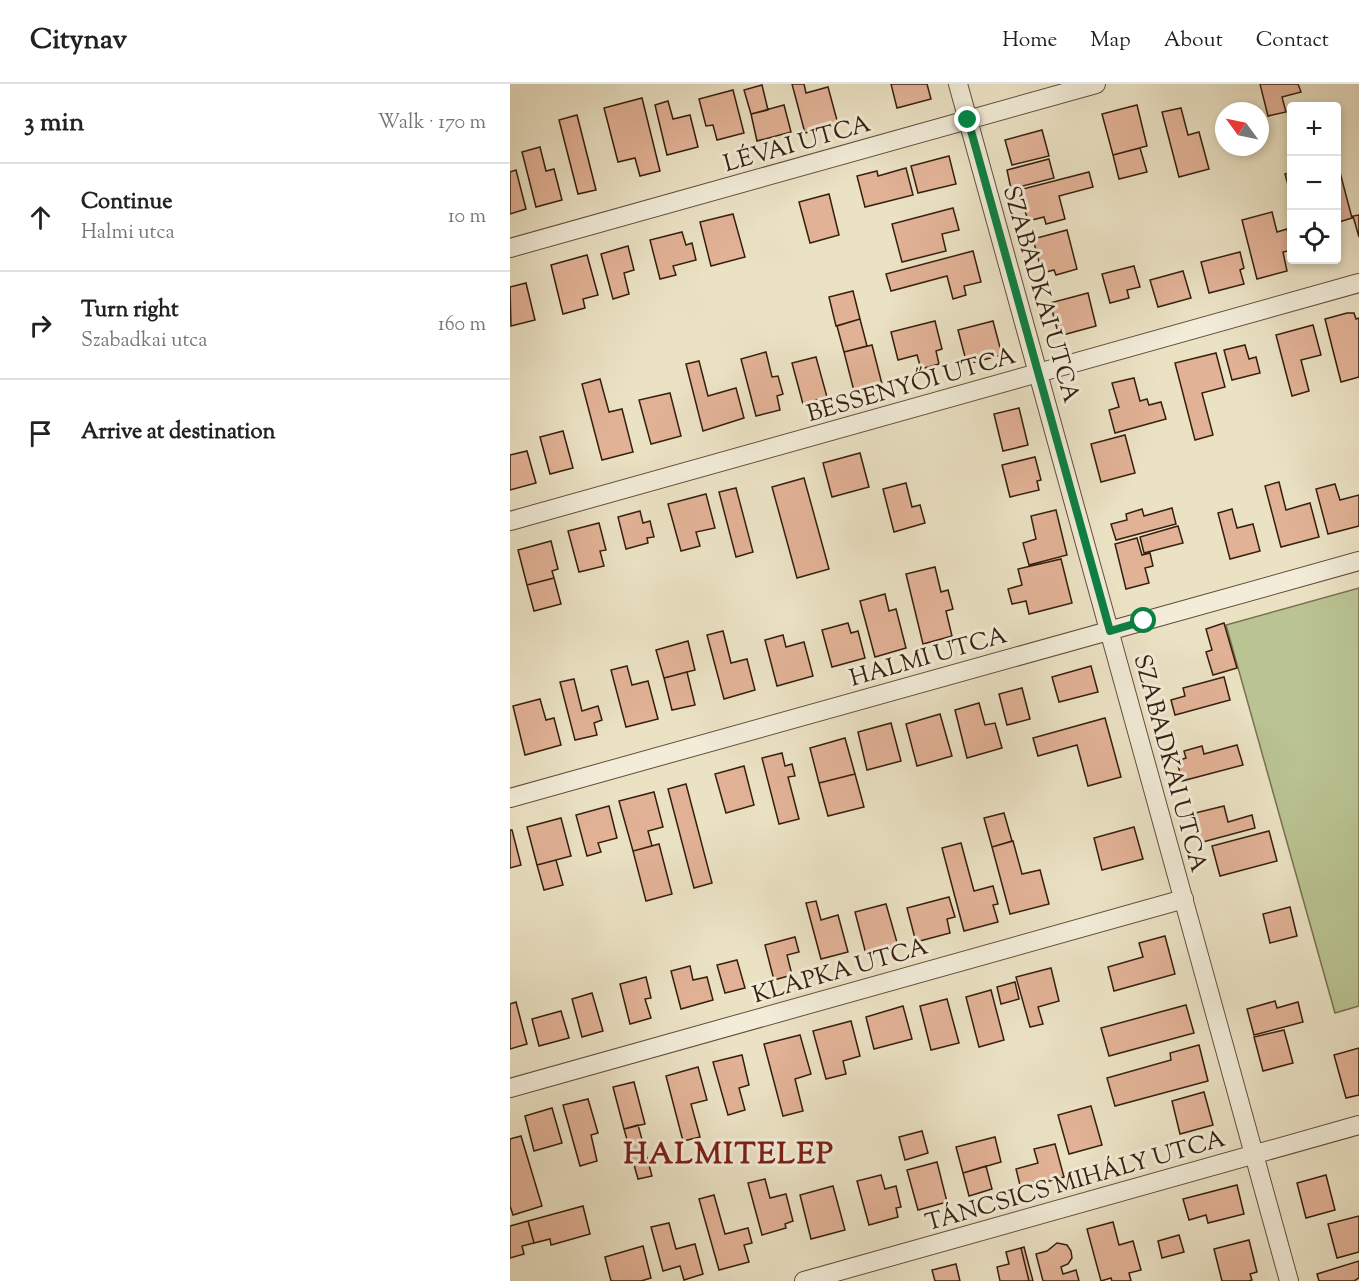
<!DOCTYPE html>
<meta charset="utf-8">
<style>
:root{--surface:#fff;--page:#f6f6f6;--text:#222;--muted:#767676;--line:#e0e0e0}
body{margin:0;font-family:"Sorts Mill Goudy",serif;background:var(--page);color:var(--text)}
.controls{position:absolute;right:18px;top:18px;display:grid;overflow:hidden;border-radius:6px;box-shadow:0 3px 9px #0003}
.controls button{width:54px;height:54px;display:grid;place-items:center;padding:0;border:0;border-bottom:2px solid var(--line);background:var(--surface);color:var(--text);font:30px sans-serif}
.compass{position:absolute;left:705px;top:18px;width:54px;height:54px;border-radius:50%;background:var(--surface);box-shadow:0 3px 9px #0003;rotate:303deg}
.stop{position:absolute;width:18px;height:18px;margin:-14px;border:4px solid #0b8043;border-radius:50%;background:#fff}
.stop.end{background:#0b8043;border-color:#fff;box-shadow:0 2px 6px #0008}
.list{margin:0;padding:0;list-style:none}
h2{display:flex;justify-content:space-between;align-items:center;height:78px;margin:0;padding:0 24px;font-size:26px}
h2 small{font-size:20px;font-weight:400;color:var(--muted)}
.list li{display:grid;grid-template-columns:39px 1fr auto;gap:18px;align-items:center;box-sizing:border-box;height:108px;padding:0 24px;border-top:2px solid var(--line)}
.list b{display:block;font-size:22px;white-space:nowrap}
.list p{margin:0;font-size:20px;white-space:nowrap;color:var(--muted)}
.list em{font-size:20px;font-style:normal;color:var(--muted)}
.icon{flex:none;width:33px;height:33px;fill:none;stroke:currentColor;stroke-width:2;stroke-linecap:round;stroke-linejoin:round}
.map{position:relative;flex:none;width:849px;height:1197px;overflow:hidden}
header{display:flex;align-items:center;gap:36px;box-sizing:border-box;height:84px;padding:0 30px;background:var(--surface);border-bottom:2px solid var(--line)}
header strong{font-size:28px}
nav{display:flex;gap:33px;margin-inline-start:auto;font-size:21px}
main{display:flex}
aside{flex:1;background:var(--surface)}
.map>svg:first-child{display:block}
.grass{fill:#bac392;stroke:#787150;stroke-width:1.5}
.building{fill:#e2b296;stroke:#361f0f;stroke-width:1.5}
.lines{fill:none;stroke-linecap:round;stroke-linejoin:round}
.street-casing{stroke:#63503c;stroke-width:20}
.street{stroke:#f2ecd9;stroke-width:18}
.route{stroke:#0b8043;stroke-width:8}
.labels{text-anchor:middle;stroke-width:6;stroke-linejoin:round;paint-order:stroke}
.street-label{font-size:24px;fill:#361f0f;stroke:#f2ecd9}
.district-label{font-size:30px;font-weight:bold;letter-spacing:1.5px;fill:#7a1f14;stroke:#f2ecd9}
</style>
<header>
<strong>Citynav</strong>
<nav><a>Home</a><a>Map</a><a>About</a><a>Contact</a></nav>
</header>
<main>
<aside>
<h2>3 min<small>Walk · 170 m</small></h2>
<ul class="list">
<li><svg class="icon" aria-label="ahead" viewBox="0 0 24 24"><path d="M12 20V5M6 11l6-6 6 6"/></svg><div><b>Continue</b><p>Halmi utca</p></div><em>10 m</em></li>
<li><svg class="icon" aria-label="right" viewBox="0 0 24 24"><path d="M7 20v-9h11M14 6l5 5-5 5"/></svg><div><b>Turn right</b><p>Szabadkai utca</p></div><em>160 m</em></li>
<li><svg class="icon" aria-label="arrive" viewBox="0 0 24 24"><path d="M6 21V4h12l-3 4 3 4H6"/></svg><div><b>Arrive at destination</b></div></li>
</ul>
</aside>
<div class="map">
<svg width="849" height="1197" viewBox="0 0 849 1197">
<rect width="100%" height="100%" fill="#ebe2c4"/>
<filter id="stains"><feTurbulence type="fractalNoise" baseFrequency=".00333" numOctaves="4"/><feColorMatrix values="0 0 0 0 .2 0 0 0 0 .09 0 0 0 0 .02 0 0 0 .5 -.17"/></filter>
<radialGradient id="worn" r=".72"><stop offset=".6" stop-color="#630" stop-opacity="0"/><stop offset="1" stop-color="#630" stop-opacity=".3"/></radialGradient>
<path class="grass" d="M849,504V922L825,929L716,541Z"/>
<path class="building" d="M282,0H294L296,9L318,3L328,40L295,49Z
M381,0H417L421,15L387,24Z
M750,0H788L791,8L772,13L776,28L758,32Z
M252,1L258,26L241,30L234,6Z
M223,6L234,49L207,56L203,41L196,42L189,15Z
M132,14L150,87L130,92L125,74L108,78L94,24Z
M158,17L163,35L180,31L188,63L157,71L145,21Z
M274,21L281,48L247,57L241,30Z
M627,21L637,62L603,71L592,30Z
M671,24L678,51L689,48L699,85L669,93L652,28Z
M67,31L86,106L68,110L49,36Z
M532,46L539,72L502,81L495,56Z
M30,63L36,87L44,85L52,116L26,123L12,68Z
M630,64L637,88L609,95L603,71Z
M439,72L446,100L408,109L401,82Z
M826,73L842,134L826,139Z
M539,75L544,94L501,105L497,86Z
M396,84L403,111L355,123L347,92L367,87L368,92Z
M6,86L16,125L0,130V88Z
M579,88L583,103L549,112L555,135L536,140L534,133L518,137L509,106Z
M782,88V115L775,90Z
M319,110L329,151L300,159L289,118Z
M443,124L449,146L432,150L436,167L392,178L382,140Z
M762,128L767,148L777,145L782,162V166L773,168L777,187L747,195L732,136Z
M223,130L235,173L201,182L190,138Z
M849,131V153L843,132Z
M557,146L567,185L546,191L544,186L532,189L523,155Z
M172,148L176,161L182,159L186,176L163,182L166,191L150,195L140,156Z
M118,162L124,186L114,189L119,210L103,215L91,170Z
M463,167L471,198L454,202L456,211L443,215L437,192L381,207L376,190Z
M730,168L734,184L730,186L734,200L699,209L691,178Z
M77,171L88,211L73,215L75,224L53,230L41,181Z
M624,182L630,203L617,206L619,214L600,219L592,190Z
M673,187L681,214L648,223L640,196Z
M16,199L25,236L1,242L0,203Z
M343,207L350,235L326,242L319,213Z
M578,209L586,242L549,252L540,219Z
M837,229H844L846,235L849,234V293L831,298L815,235Z
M350,235L357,262L334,268L327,242Z
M425,237L432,265L426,267L429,280L411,285L407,271L388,276L381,248Z
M483,237L492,271L457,280L448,246Z
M803,241L811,271L791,276L799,307L782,312L766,251Z
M362,261L372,300L344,307L334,268Z
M735,261L739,275L746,273L750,289L722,296L714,266Z
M256,268L262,293L268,292L273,310L267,312L270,326L246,332L231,275Z
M706,269L715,303L692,309L703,351L685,356L665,279Z
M306,273L317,313L293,320L282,279Z
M189,277L198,312L226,304L234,334L193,347L176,280Z
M624,294L630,317L637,315L639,321L651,318L656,335L605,349L599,326L609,323L602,299Z
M90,295L99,328L112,325L123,368L92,376L72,300Z
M160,309L171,352L141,360L129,316Z
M509,324L518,361L493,367L484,330Z
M53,347L63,384L40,390L30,353Z
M615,351L625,389L591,398L581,360Z
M17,367L26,399L0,406V371Z
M350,369L359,403L322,413L313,379Z
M525,373L531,396L527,397L529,406L500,413L492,381Z
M294,394L319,485L287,494L262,403Z
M769,398L776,426L800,419L809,453L771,463L755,402Z
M396,399L402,423L410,421L415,439L384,448L373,405Z
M825,400L830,416L849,411V442L818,450L806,405Z
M226,404L243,468L226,473L209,408Z
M196,410L205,444L186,448L190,462L171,467L158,420Z
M662,424L666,440L606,456L601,440L617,436L616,430L632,425L634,432Z
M722,425L727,444L743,440L750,467L720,475L708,429Z
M546,426L557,471L519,481L513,459L526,455L521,432Z
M130,427L133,439L140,437L144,453L137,454L138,459L116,465L108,433Z
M89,439L96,466L90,467L94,482L69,488L58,447Z
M668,442L673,459L634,469L630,453Z
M627,454L632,471L640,469L643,482L635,484L639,499L616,505L605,460Z
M41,457L48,485L42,487L44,494L17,501L8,466Z
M551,475L562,519L519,530L516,517L502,520L498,505L512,501L508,485Z
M425,483L431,508L438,506L443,525L436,527L442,552L413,560L396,490Z
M44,494L51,520L24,527L17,501Z
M375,510L379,527L386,525L396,564L365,573L350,517Z
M338,539L341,549L348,547L355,574L322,583L312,546Z
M714,539L727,584L703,591L696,568L702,566L696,545Z
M213,547L221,579L237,575L245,606L214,615L197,551Z
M273,551L276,563L294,558L303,592L267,602L255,556Z
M178,557L185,586L154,594L146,566Z
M117,582L122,601L138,597L148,635L116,643L101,586Z
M581,582L588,608L549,618L542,593Z
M177,588L185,621L162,626L154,594Z
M714,593L720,616L665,631L661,616L675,612L673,604Z
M64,595L72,627L88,622L92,636L84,639L87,651L65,656L50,598Z
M512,604L520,635L497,641L489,610Z
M30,615L36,636L44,634L51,661L15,671L3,622Z
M469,619L475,641L485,639L492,664L457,674L445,626Z
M430,630L442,672L407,682L396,640Z
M595,634L611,693L578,702L567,661L528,672L523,654Z
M381,639L391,677L357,686L348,648Z
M335,654L345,690L309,699L300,664Z
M727,661L733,681L672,697L667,677L676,674L674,667L692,662L694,670Z
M272,669L275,682L282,680L285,692L278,693L289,735L269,740L252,674Z
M234,682L244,721L216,729L205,690Z
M345,690L354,723L318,732L309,699Z
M176,700L202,799L184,804L158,705Z
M144,708L153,743L138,747L142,762L123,767L109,717Z
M99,722L107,754L88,759L91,768L77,772L66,731Z
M714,722L718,738L742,731L745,744L689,759L681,730Z
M494,729L502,757L482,763L474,734Z
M51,734L61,772L27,781L17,743Z
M624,743L633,775L592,786L584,754Z
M0,746H2L11,781L0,784Z
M759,747L767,777L710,792L702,762Z
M503,757L512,790L530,786L539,820L500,830L482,763Z
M451,759L464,807L483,802L488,820L483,821L488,838L454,847L432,764Z
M149,760L162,810L136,817L123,767Z
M46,776L53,801L34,806L27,781Z
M439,813L445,833L437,835L440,849L406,858L397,824Z
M306,817L311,836L328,831L338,868L311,875L296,819Z
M376,820L388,862L356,870L345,828Z
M780,823L787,852L760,859L753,830Z
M655,852L665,890L604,907L598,883L633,873L629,859Z
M285,853L289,868L277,871L282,891L264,896L255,861Z
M227,876L235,904L215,909L207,881Z
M180,882L183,896L197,893L203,916L171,925L161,887Z
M541,884L549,917L528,923L533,940L520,943L506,893Z
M136,893L141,914L135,915L141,934L120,940L110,900Z
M505,898L509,915L491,920L487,903Z
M481,906L494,956L469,963L456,913Z
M82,909L93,947L72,953L62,915Z
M437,915L449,959L421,966L410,922Z
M765,917L767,924L788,918L793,938L744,951L737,925Z
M6,918L17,960L0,965V920Z
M676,921L684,949L599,972L591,944Z
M393,922L402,955L364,965L356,933Z
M51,927L59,954L29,962L22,935Z
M341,937L350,972L333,977L336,990L316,995L303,947Z
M774,946L783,979L753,987L744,953Z
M290,951L301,990L285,995L293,1027L273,1032L254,960Z
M689,961L698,997L605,1022L597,994L661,976L660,969Z
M849,964V1011L836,1014L824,971Z
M232,971L239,1001L229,1004L235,1026L218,1031L203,978Z
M188,983L197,1016L181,1020L190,1053L173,1057L156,992Z
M124,998L135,1040L114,1045L103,1003Z
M694,1008L703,1041L670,1050L662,1017Z
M78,1015L88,1049L81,1051L87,1077L70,1082L53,1021Z
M581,1022L592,1061L559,1070L548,1031Z
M42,1024L52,1059L24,1067L15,1032Z
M128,1041L142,1092L128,1095L114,1045Z
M412,1047L418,1069L395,1076L389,1053Z
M11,1052L32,1122L3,1131L0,1122V1055Z
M485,1053L491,1078L453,1089L446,1063Z
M545,1060L554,1093L511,1105L506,1085L528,1079L524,1065Z
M427,1078L437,1118L408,1126L397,1086Z
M476,1082L482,1105L459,1112L453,1089Z
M371,1091L375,1105L386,1102L391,1123L386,1124L388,1133L359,1141L347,1097Z
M816,1091L825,1126L796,1134L787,1099Z
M255,1095L260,1114L276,1110L283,1137L275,1140L276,1144L252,1151L238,1099Z
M727,1101L734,1130L698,1139L696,1131L679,1136L673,1115Z
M323,1102L335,1146L301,1155L290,1111Z
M204,1111L215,1150L238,1144L242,1159L234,1161L239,1178L209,1186L189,1115Z
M73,1122L80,1150L41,1161L40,1155L24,1159L18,1137Z
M849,1132V1168L827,1174L818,1140Z
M18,1137L24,1159L12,1162L14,1170L0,1174V1142Z
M603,1138L609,1161L623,1157L631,1186L619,1189L621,1197H602L601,1194L591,1197L577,1145Z
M159,1139L166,1165L185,1160L193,1190L174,1196L170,1182L153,1187L141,1143Z
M669,1151L674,1168L652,1174L648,1157Z
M739,1156L747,1188L740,1190L742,1196L739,1197H712L704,1165Z
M547,1159L557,1161L561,1167L562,1174L558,1180L551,1183L553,1190L566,1186L569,1197H533L526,1170L537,1167Z
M133,1162L141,1194L131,1197H101L95,1173Z
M514,1163L523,1197H519L511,1164Z
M511,1164L519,1197H490L487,1183L499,1180L496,1168Z
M849,1177V1194L844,1197H809L807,1190Z
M446,1180L450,1197H425L422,1186Z"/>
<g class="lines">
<g class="street-casing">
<path id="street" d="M448,0L779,1197
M0,164L586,0
M0,437L849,199
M0,714L849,477
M0,1004L674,815
M294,1197L849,1041"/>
</g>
<use href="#street" class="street"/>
</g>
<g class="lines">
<path class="route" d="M458,36L600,547L634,537"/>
</g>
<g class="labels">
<g class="street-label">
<text transform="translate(287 59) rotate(-16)" y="8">LÉVAI UTCA</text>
<text transform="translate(532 210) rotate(74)" y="8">SZABADKAI UTCA</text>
<text transform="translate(401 300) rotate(-16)" y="8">BESSENYŐI UTCA</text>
<text transform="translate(418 572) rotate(-16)" y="8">HALMI UTCA</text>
<text transform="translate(661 679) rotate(75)" y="8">SZABADKAI UTCA</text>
<text transform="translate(330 886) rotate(-16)" y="8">KLAPKA UTCA</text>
<text transform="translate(565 1096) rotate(-16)" y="8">TÁNCSICS MIHÁLY UTCA</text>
</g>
<g class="district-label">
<text x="219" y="1079">HALMITELEP</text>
</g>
</g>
<rect width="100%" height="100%" filter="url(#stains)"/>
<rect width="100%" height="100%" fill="url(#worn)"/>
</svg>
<div class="controls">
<button>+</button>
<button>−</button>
<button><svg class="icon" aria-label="locate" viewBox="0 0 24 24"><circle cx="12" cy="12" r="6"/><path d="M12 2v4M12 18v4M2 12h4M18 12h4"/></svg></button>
</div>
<svg class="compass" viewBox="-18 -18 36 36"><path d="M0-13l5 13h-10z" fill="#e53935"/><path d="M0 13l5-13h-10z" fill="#767676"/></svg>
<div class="stop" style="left:634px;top:537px"></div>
<div class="stop end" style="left:458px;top:36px"></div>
</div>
</main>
